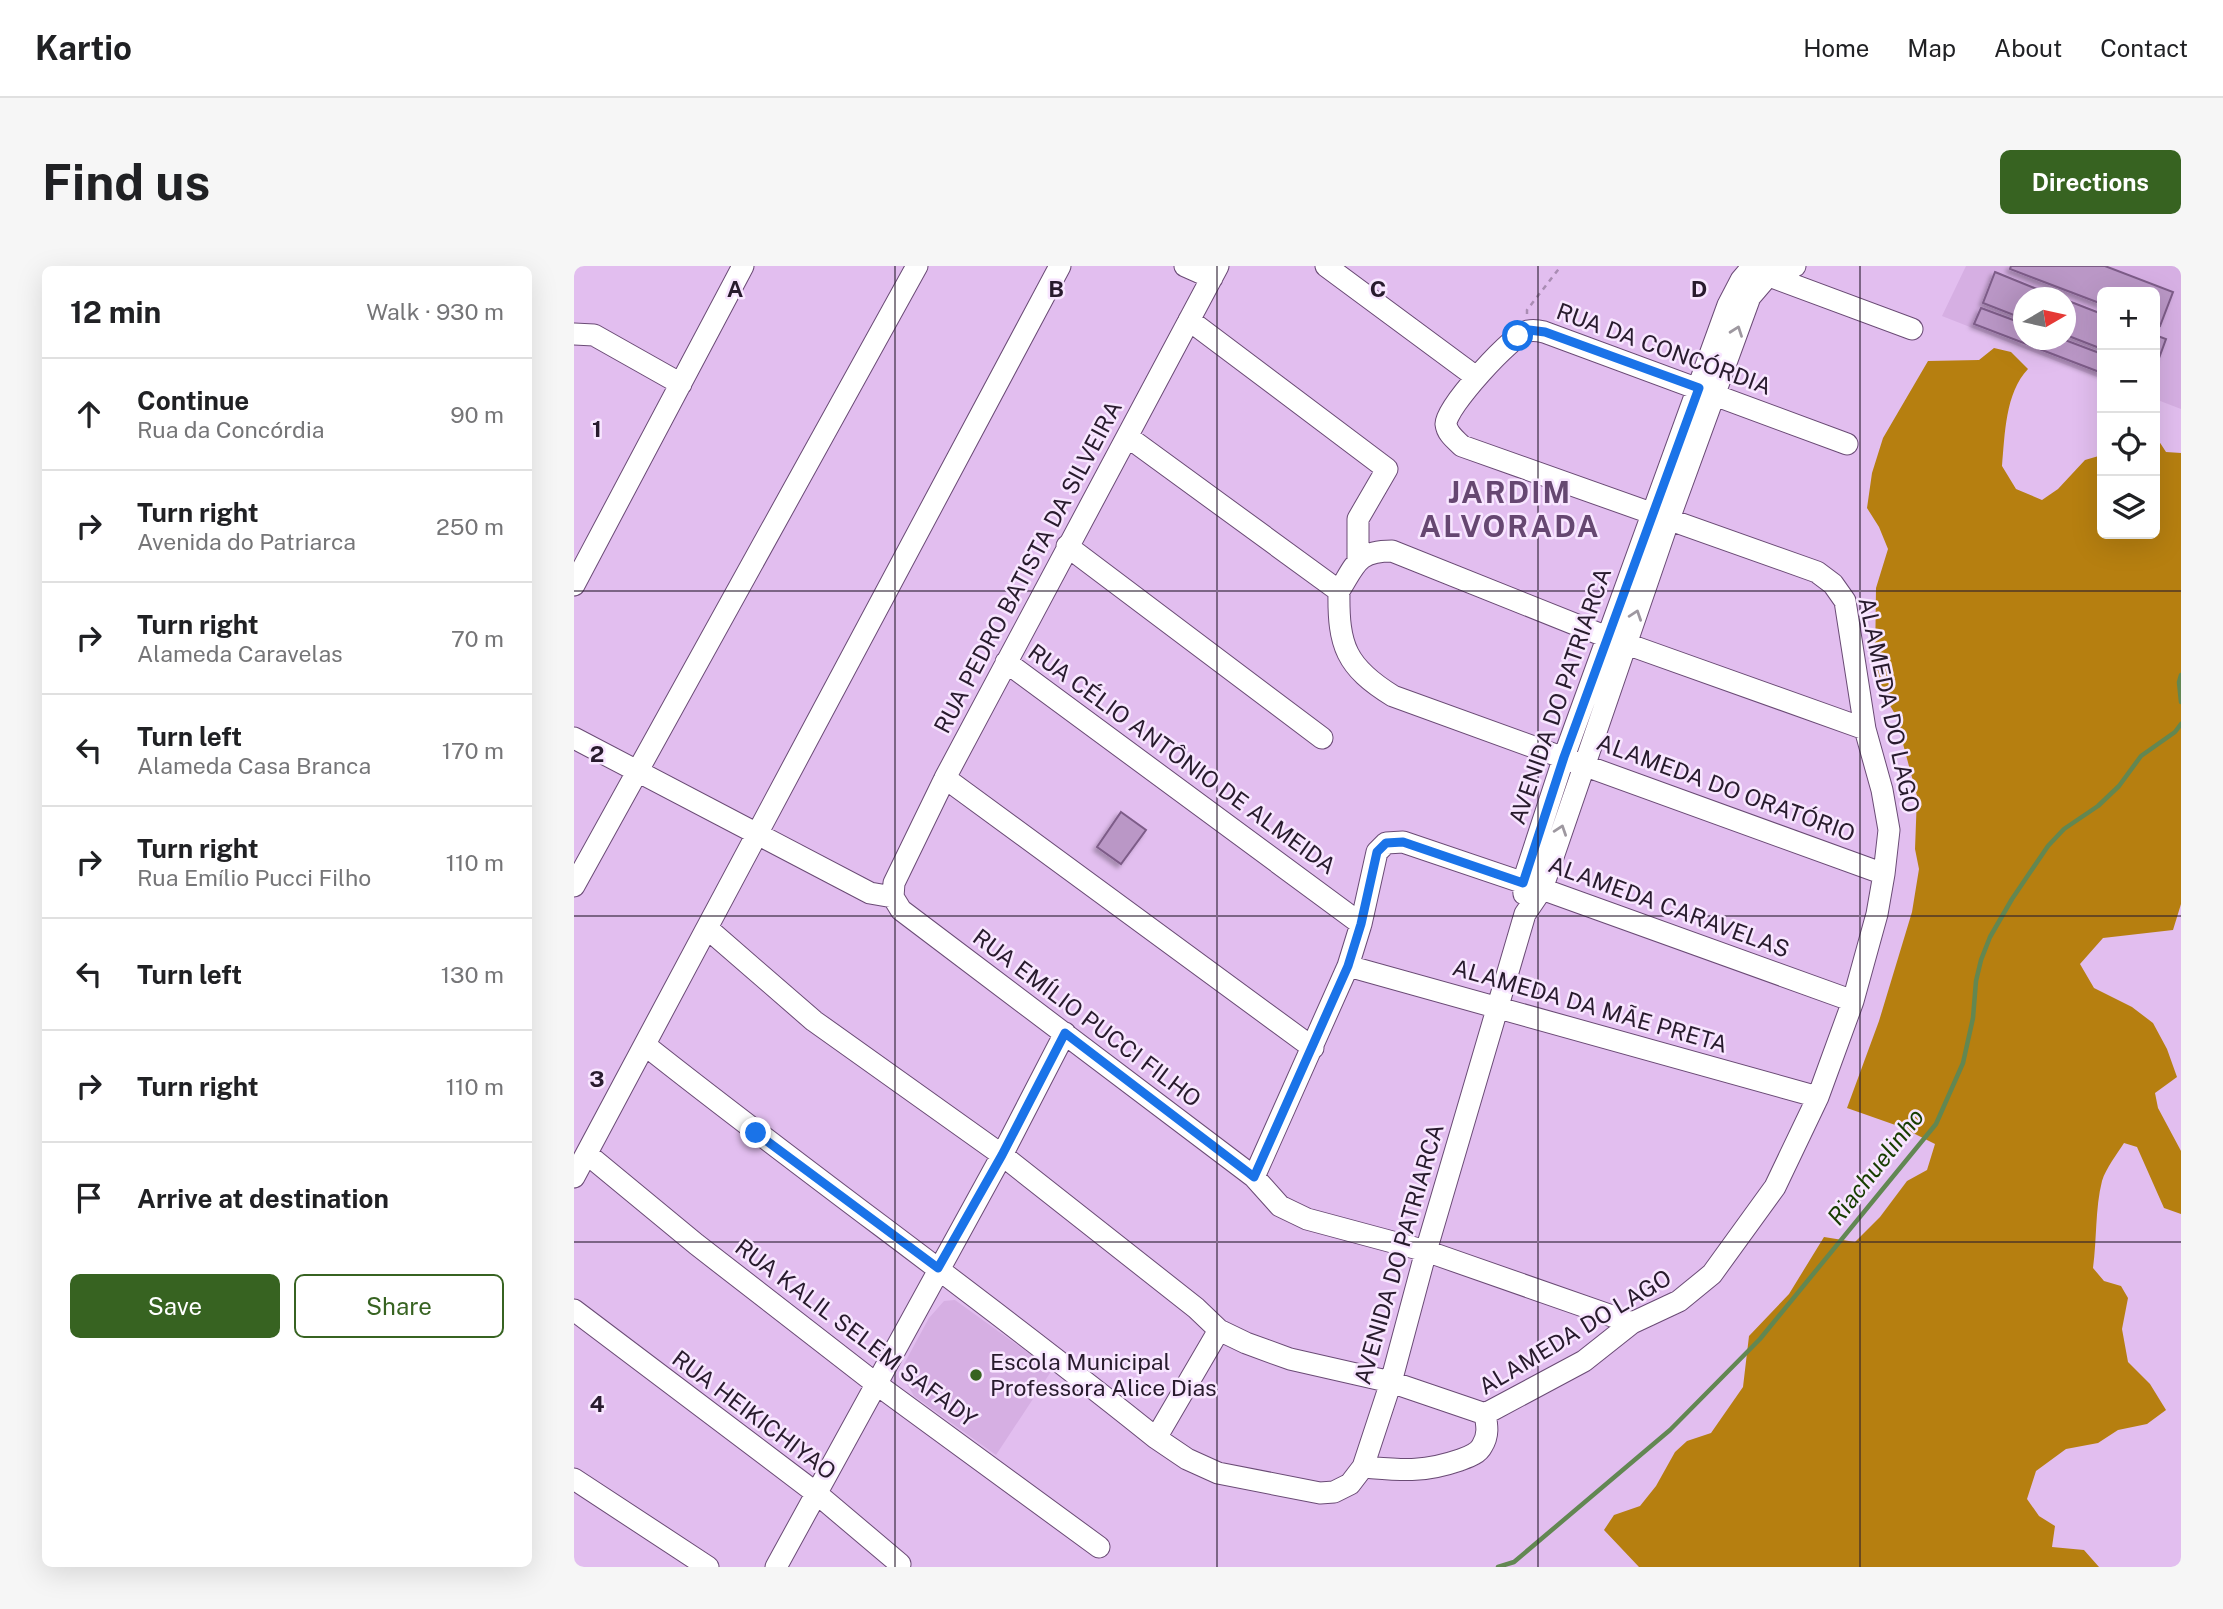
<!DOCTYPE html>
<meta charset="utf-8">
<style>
:root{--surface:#fff;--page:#f6f6f6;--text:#202124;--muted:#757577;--line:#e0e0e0;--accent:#376321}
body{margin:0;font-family:"Public Sans",sans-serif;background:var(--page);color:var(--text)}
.controls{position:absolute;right:21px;top:21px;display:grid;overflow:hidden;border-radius:10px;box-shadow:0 7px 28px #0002}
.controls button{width:63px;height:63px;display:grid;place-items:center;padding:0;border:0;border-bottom:2px solid var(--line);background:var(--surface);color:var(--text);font:35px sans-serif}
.compass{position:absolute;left:1439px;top:21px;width:63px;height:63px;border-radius:50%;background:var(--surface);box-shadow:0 7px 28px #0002;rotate:81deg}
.stop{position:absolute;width:21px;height:21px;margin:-16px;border:5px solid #1a73e8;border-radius:50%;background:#fff}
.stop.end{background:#1a73e8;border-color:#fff;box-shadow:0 2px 7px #0008}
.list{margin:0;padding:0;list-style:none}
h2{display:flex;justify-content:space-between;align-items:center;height:91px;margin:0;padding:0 28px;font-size:30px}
h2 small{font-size:23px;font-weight:400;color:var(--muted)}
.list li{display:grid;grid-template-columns:46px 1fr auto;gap:21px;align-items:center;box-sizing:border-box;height:112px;padding:0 28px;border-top:2px solid var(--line)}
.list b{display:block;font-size:26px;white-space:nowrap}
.list p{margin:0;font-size:23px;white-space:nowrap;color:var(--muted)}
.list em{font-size:23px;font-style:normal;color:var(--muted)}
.actions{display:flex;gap:14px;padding:21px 28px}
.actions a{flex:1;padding:16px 0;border:2px solid var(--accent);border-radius:10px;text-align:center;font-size:24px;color:var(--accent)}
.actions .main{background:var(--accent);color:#fff}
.icon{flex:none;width:38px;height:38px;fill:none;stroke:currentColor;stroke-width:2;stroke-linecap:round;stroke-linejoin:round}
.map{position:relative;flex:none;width:1607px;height:1301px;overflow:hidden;border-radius:10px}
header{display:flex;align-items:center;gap:42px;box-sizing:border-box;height:98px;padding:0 35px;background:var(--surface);border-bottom:2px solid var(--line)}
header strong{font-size:33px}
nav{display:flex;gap:38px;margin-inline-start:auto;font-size:24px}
.intro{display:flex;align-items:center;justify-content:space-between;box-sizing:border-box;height:168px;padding:0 42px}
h1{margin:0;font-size:49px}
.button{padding:18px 32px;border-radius:10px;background:var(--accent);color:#fff;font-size:24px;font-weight:700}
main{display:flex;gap:42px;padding:0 42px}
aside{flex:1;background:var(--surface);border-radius:10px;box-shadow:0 7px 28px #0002}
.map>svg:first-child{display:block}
.built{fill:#d6afe3;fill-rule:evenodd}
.forest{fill:#b67f10}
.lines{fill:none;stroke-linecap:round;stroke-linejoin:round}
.stream{stroke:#628752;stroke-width:4.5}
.building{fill:#ba97c6;stroke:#7d5c88;stroke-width:2;filter:url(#shadow)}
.minor-casing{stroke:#6a4b75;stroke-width:23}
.path{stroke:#a98cb3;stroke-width:2.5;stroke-dasharray:5 5;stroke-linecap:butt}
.minor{stroke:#fff;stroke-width:21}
.oneway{stroke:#9e98a0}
.route{stroke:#1a73e8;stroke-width:9}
.grid{fill:none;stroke:#281b2d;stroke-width:2;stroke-opacity:0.55}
.poi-dot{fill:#376321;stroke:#f8e6ff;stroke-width:2.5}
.labels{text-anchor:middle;stroke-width:5;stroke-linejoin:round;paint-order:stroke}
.street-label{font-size:23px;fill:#281b2d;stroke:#f8e6ff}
.poi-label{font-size:23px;fill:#281b2d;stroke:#f8e6ff;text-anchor:start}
.water-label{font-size:24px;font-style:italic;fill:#173d01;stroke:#f8e6ff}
.district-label{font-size:30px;font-weight:bold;letter-spacing:2px;fill:#664771;stroke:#f8e6ff}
.grid-label{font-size:23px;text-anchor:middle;font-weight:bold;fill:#281b2d;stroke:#f8e6ff;stroke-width:5;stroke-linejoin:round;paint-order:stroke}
</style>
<header>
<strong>Kartio</strong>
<nav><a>Home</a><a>Map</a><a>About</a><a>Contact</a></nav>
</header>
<div class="intro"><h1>Find us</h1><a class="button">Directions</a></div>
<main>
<aside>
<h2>12 min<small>Walk · 930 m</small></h2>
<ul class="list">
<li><svg class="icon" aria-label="ahead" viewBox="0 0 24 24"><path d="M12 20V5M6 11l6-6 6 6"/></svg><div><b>Continue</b><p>Rua da Concórdia</p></div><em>90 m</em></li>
<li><svg class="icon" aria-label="right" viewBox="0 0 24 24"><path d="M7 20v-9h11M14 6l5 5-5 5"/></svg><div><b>Turn right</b><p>Avenida do Patriarca</p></div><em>250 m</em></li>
<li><svg class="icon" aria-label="right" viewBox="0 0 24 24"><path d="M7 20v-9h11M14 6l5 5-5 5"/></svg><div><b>Turn right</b><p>Alameda Caravelas</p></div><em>70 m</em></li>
<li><svg class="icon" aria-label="left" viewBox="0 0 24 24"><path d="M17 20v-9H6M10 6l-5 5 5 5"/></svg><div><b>Turn left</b><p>Alameda Casa Branca</p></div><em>170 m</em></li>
<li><svg class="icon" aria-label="right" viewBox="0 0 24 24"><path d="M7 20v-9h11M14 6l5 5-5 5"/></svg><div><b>Turn right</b><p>Rua Emílio Pucci Filho</p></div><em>110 m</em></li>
<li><svg class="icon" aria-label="left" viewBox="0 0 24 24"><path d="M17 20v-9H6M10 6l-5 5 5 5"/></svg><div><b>Turn left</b></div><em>130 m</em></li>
<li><svg class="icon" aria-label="right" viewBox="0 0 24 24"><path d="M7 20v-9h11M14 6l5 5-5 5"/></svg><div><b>Turn right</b></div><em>110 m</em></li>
<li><svg class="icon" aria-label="arrive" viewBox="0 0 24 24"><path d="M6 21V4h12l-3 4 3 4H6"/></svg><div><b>Arrive at destination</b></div></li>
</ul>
<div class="actions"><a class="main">Save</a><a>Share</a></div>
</aside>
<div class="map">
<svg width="1607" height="1301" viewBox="0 0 1607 1301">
<defs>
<filter id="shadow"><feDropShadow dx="-3.5" dy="3.5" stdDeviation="2" flood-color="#0004"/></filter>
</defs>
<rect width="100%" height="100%" fill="#e2beef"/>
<path class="built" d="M1392,0H1607V143L1581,133V26H1528V113L1368,50ZM1450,32H1492V74H1450Z
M381,1034L478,1104L422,1189L340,1130L330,1113V1098L355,1052L370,1035Z"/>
<path class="forest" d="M1420,82L1437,86L1454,103C1431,127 1431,169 1428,200L1442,223L1468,234L1484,223L1511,194L1528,189V268H1581V169L1592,186L1607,187V638L1599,664L1529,672L1506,698L1520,722L1558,741L1579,757L1593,783L1603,811L1581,827L1584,842L1607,885V948L1590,942L1563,881L1550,877C1543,888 1532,902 1528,915C1521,943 1523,973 1519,1002L1530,1015L1547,1020L1554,1032L1548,1063L1554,1096L1576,1118L1592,1144L1573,1158L1544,1164L1524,1177L1492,1183L1462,1205L1453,1233L1465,1250L1481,1260L1478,1281L1510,1284L1525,1301H1065L1030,1264L1040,1249L1066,1240L1082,1220L1101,1186L1113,1175L1137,1167L1169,1121L1175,1070L1215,1028L1250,971L1281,976L1306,951L1333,915L1353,904L1361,878L1327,861L1273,842L1305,755L1338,646L1345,603L1341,583L1343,530L1321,448L1308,426L1301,399L1302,322L1314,283L1305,261L1293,242L1298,207L1309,172L1354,95L1405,94Z"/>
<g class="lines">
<path class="stream" d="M1607,409L1605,416L1607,436
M924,1301L940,1296L1096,1164L1186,1073L1362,858L1389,797L1399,752L1402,715L1407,694L1416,671L1438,633L1474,580L1490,563L1524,540L1545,520L1567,490L1601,466L1607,458"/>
</g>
<path class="building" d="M1437,0H1531L1599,26L1586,60L1581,58V26H1528V38L1436,3Z
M1421,6L1485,32H1450V53L1409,37Z
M1492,34L1528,48V83L1492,69Z
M1407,42L1450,58V74H1491L1528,88V107L1400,58Z
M1581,69L1592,73L1581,103Z
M547,546L572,564L547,598L523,581Z"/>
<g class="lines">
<g class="minor-casing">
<path id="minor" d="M611,0L638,12
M752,0L902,111
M1190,8L1338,63
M615,54L813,203L784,253V295
M0,68L20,69L107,118
M554,171L765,325
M493,280L748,472
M0,319L169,0
M765,325C764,380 772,401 819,430L1310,608
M765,325C782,298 783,285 818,285L1033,371L1291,463
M432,396L787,658
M0,472L296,627L319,631
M371,512L739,782
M0,620L343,0
M950,628L949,616L990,491L1154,39L1167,14L1179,0
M319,631L327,644L680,911L706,940L733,953L852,985L1058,1057
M319,631L320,617L371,512L644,0
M134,663L240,755L428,889L622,1042L645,1064L672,1077L716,1093L817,1116L911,1148
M774,700L1244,831
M71,779C240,913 415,1037 582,1172L613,1193L644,1207L746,1227L760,1226L776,1218L789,1201L817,1116L852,985L951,648L968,623L1095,253L1176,31L1194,10L1221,0
M13,888L122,978L301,1117L525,1281
M0,911L486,0
M680,911L774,700L787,658L803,586L812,577L829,576L968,623L1279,735
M0,1044L242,1227L326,1298
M911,1148L1010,1095L1058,1057L1105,1035L1138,1008L1201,921L1244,831L1279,735L1303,648L1310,608L1315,564L1308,524L1291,463L1271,335L1259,318L1243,306L888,180C882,174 873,168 872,158C871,142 938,69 954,65C959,64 966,65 970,66L1273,178
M582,1172L645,1064
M789,1201C828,1204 848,1207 886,1194C894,1191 904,1188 908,1180C915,1169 913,1159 911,1148
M0,1213L134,1301
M202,1301L428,889L491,767"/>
</g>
<path class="path" d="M953,48V44L987,0"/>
<use href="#minor" class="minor"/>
</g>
<defs><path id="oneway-chevron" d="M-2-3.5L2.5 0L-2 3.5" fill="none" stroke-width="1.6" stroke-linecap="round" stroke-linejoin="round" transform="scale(1.75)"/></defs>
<g class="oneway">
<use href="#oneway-chevron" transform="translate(1163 65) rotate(-70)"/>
<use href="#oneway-chevron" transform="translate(1062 349) rotate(-71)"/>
<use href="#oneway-chevron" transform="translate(987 564) rotate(-71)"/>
</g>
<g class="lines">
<path class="route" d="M182,867L364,1002L428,889L491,767L680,911L774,700L787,658L803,586L812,577L829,576L949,617L990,491L1125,122L971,66L955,64L944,70"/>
</g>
<path class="grid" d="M321,0V1301M643,0V1301M964,0V1301M1286,0V1301M0,325H1607M0,650H1607M0,976H1607"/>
<circle class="poi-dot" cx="402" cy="1109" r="7"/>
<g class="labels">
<g class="street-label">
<text transform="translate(1090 83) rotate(20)" y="8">RUA DA CONCÓRDIA</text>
<text transform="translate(454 301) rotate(-62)" y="8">RUA PEDRO BATISTA DA SILVEIRA</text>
<text transform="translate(986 430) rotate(-71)" y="8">AVENIDA DO PATRIARCA</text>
<text transform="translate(1315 439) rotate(78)" y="8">ALAMEDA DO LAGO</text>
<text transform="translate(608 493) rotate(36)" y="8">RUA CÉLIO ANTÔNIO DE ALMEIDA</text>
<text transform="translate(1152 522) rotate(20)" y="8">ALAMEDA DO ORATÓRIO</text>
<text transform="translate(1095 641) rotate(20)" y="8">ALAMEDA CARAVELAS</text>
<text transform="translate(1016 740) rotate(16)" y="8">ALAMEDA DA MÃE PRETA</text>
<text transform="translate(513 752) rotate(37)" y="8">RUA EMÍLIO PUCCI FILHO</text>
<text transform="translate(825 988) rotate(-74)" y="8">AVENIDA DO PATRIARCA</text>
<text transform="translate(1001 1066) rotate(-31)" y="8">ALAMEDA DO LAGO</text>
<text transform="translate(282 1067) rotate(37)" y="8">RUA KALIL SELEM SAFADY</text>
<text transform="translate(180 1149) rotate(37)" y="8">RUA HEIKICHIYAO</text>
</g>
<g class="poi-label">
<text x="416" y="1104">Escola Municipal<tspan x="416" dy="26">Professora Alice Dias</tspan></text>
</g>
<g class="water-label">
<text transform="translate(1302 901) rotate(-52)" y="8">Riachuelinho</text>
</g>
<g class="district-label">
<text x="936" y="237">JARDIM<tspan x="936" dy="34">ALVORADA</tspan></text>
</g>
</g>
<g class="grid-label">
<text x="161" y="31">A</text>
<text x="482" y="31">B</text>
<text x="804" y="31">C</text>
<text x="1125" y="31">D</text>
<text x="23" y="171">1</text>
<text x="23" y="496">2</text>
<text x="23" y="821">3</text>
<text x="23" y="1146">4</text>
</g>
</svg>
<div class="controls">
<button>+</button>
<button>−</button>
<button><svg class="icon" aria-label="locate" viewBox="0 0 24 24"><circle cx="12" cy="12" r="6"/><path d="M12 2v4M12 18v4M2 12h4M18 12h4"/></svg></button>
<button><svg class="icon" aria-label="layers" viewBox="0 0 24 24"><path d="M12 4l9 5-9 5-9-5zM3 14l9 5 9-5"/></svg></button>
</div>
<svg class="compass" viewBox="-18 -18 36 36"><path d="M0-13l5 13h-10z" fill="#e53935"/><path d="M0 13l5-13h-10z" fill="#757577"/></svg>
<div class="stop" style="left:944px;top:70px"></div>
<div class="stop end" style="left:182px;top:867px"></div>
</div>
</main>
